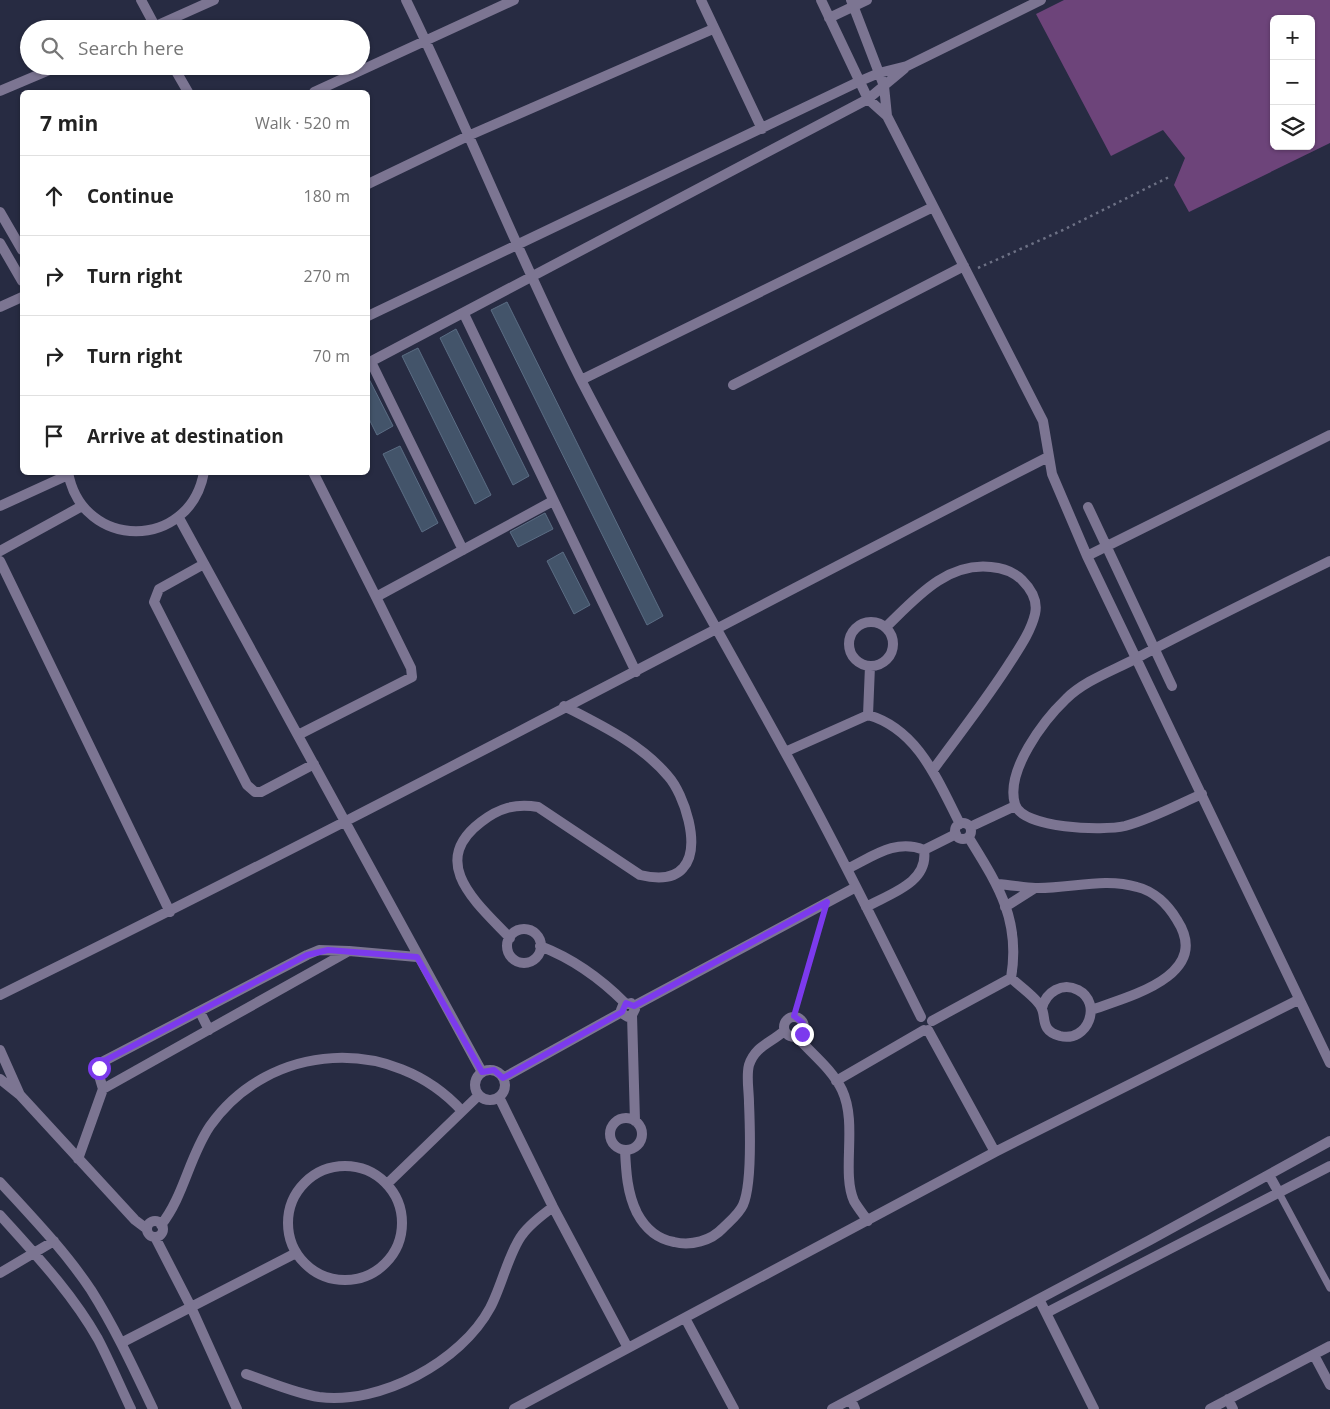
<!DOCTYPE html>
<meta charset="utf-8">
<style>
:root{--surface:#fff;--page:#f6f6f6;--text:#222;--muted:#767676;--line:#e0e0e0}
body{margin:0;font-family:"Open Sans",sans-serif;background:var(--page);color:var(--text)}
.controls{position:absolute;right:15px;top:15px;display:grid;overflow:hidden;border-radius:8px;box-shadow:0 1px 4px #0004}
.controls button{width:45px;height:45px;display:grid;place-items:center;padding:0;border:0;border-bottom:1px solid var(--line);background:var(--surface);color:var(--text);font:25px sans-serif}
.stop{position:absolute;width:15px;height:15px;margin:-11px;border:4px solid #7c3aed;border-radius:50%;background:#fff}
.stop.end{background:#7c3aed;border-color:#fff;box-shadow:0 1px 5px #0008}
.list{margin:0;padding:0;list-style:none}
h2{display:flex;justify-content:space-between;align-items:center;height:65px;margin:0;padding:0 20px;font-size:21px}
h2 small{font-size:16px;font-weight:400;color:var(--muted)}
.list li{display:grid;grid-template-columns:32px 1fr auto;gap:15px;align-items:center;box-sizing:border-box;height:80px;padding:0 20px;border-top:1px solid var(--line)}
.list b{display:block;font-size:19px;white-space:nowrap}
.list em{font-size:16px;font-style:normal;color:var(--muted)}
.icon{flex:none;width:28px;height:28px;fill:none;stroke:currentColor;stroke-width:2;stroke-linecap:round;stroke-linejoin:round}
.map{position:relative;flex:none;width:1330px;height:1409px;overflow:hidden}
.search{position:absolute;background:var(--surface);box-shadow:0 1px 4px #0004;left:20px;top:20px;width:350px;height:55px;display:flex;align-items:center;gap:12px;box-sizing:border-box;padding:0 18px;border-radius:28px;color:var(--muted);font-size:19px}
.panel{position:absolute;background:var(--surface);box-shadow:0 1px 4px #0004;left:20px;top:90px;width:350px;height:385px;border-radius:8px}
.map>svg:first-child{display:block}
.green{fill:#6d447a;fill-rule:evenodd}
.building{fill:#43546a;stroke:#5b6d84}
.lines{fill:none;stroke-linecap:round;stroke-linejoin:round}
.path{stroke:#6d7185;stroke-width:2.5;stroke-dasharray:2.5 4;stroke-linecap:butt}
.service{stroke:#7c7592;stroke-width:7}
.minor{stroke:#7c7592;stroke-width:10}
.route{stroke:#7c3aed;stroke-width:6}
</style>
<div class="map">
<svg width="1330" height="1409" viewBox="0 0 1330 1409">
<rect width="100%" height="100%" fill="#272b42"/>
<path class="green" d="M1064,0H1330V143L1189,212L1174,185L1185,158L1163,130L1111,156L1036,14ZM1274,19H1311V146H1274Z"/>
<path class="building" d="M507,302L663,616L647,625L491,310Z
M456,329L529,476L513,485L440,338Z
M418,348L491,495L475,504L402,356Z
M368,377L393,426L377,435L368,417Z
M400,446L438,523L422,532L383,454Z
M545,513L553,529L518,547L510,532Z
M563,552L590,605L574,614L547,561Z"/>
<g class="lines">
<path class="path" d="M978,268L1063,230L1169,177
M794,1016L822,917"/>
<path class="service" d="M1279,1193L1330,1288"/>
<path class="minor" d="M141,0L155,26
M406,0C467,125 518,255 581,380C646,506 717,628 785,752C833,839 877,928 921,1017
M701,0L762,129
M821,0L868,99L887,116
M851,0L884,86L887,116L1043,421L1052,474L1087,556L1330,1063
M829,18L867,0
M149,29L214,0
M173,66L188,92
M0,91L59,66
M314,92L514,0
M368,184L468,136L713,29
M0,212L22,250
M0,243L22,281
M0,307L22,297
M464,314L636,672
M368,316L858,82L879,73L907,66L1041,0
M371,362L463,550
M368,363L868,99L904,69
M581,380L933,207
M733,385L964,266
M68,472C82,551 190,551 204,472
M313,472L376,597L553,501
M0,506L68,475
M1088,507L1172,686
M179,518L482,1072
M0,551L82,506
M1087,556L1330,435
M0,561L170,912
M204,564L159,589L154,602L247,785L255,792H261L314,764
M849 644a22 22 0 1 1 44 0a22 22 0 1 1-44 0Z
M886,627C915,599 946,562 991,567C1002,568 1014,572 1022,580C1031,589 1038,601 1035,614C1031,631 1020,647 1011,661C987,699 959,734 933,770
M868,715L870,666
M298,735L412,677L411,668L376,597
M785,752L868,715C918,729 938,781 960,824
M1202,794C1177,805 1151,819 1125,826C1104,831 1022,829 1015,804C1005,771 1044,720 1066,699C1084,681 1112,671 1135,659C1199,625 1265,593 1330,561
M955 831a8 8 0 1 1 16 0a8 8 0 1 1-16 0Z
M970,827L1015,806
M847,869C872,857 896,838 924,850L956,834
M997,884C1010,885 1023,887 1035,888C1069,889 1104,877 1137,887C1154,891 1168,905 1177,920C1213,976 1127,997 1091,1010
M866,907C889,894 929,883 924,850
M1005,907L1035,888
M507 946a17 17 0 1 1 34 0a17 17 0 1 1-34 0Z
M510,938C478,904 427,863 481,822C499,808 516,803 538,807L640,875C653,878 673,880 683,868C702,847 684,794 668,776C641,744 601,725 564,706
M540,946C574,959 600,978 625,1003
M1011,978C1018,985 1037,998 1041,1007C1047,1017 1039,1030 1060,1036C1088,1043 1103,1003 1078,990C1062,982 1046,992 1042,1008
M0,995C353,822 699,636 1048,457
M634,1006L856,887
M200,1012L209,1030
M632,1015L628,1017L623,1014L621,1010L623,1005L631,1003L635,1009L632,1015L635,1121
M784 1027a10 10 0 1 1 20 0a10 10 0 1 1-20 0Z
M932,1021L1011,978C1021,920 998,885 969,838
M928,1030L995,1152
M797,1037C812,1054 832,1069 842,1090C858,1124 841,1172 854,1201C858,1208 863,1214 868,1221
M0,1050L20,1095
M475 1085a15 15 0 1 1 30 0a15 15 0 1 1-30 0Z
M503,1078L622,1012
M0,1079L20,1095L135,1220L147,1229
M836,1081L924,1030
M103,1089L349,951L417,957
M499,1097L553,1207L628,1348
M610 1134a16 16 0 1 1 32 0a16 16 0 1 1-32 0Z
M625,1150C626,1171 627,1193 637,1213C645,1228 657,1239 674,1242C691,1246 711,1241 723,1228C730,1221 739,1214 743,1205C752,1185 750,1126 749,1103C749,1091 746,1076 749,1065C755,1046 771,1043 784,1031
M78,1159L103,1089L98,1072L104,1061L307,955L319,950L349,951
M288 1223a57 57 0 1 1 114 0a57 57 0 1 1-114 0Z
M1269,1175L1279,1193
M0,1182C32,1217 65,1251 91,1290C115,1328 134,1369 153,1409
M387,1184L479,1095
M0,1215C35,1254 72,1293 98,1339C110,1362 120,1386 131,1409
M147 1229a8 8 0 1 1 16 0a8 8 0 1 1-16 0Z
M161,1225C184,1196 189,1157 210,1126C270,1041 393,1035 462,1111
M155,1237L191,1307L237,1409
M0,1273L54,1241
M1039,1299L1094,1409
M1046,1313L1330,1166
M685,1318L734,1409
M121,1343L296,1253
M1314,1355L1330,1385
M246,1374C270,1382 294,1393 319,1397C380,1405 461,1362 490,1308C501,1288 509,1252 522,1235C530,1224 542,1215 553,1207
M1228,1399L1233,1409
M851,1400L855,1409
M514,1409L995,1152L1298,1000
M832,1409L1150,1240L1330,1141
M1210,1409L1330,1346"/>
</g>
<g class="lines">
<path class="route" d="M99,1068L104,1061L307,955L328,950L417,957L482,1072L494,1070L503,1078L622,1012L626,1003L634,1006L827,902L794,1016L803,1023L802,1034"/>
</g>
</svg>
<div class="controls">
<button>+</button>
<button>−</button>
<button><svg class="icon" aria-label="layers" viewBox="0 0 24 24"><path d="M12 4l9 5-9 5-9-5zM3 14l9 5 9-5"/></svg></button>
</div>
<div class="stop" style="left:99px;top:1068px"></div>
<div class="stop end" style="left:802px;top:1034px"></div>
<div class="search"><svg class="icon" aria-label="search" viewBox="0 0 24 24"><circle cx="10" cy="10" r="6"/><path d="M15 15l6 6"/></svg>Search here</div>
<section class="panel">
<h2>7 min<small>Walk · 520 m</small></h2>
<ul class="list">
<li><svg class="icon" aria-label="ahead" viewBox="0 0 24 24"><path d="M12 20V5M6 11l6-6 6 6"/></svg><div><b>Continue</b></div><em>180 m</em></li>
<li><svg class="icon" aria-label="right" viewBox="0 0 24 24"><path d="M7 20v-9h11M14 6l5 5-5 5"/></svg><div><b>Turn right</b></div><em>270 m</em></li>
<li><svg class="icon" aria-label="right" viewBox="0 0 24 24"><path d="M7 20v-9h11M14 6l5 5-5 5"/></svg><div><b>Turn right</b></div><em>70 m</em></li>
<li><svg class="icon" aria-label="arrive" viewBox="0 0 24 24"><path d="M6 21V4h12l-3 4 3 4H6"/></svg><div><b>Arrive at destination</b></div></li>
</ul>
</section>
</div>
